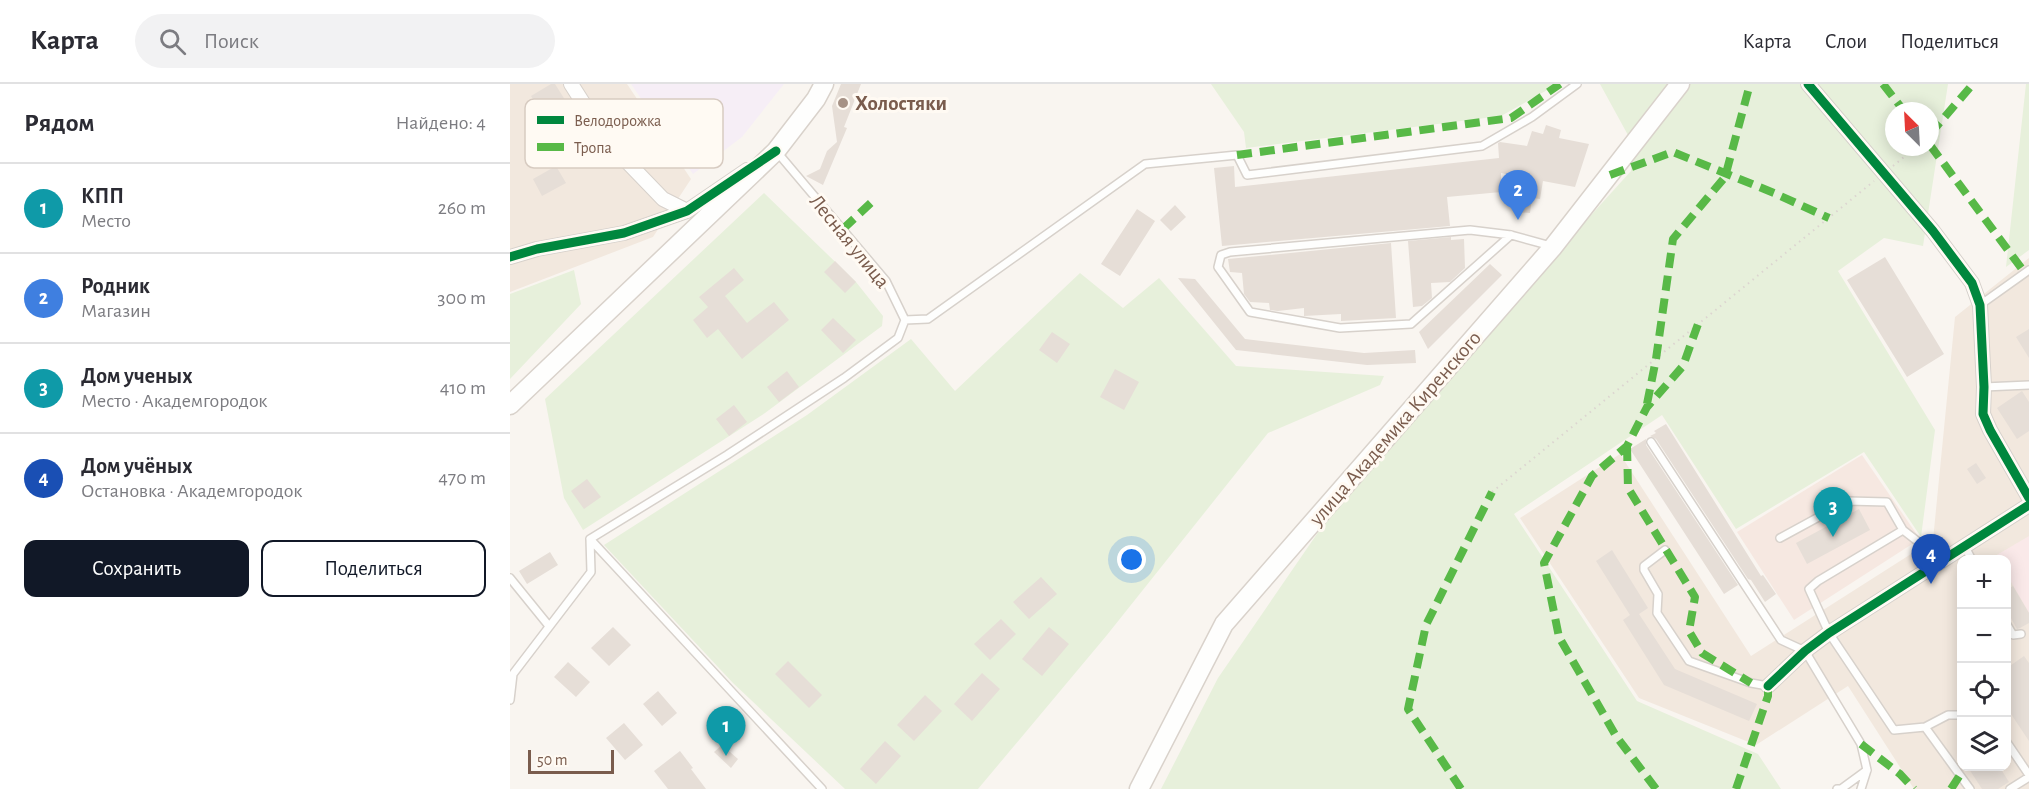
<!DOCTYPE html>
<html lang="ru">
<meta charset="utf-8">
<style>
:root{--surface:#fff;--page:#f2f2f3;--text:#2b2b33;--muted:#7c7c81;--line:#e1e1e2;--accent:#111827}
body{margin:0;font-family:"Alegreya Sans",sans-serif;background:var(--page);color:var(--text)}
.controls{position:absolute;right:18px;bottom:18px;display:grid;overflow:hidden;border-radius:12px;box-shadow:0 3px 15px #0003}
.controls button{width:54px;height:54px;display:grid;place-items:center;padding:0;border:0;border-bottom:2px solid var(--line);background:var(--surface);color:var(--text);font:30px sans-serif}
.compass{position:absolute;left:1375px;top:18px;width:54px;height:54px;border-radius:50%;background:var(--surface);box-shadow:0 3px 15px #0003;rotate:336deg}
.scale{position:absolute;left:18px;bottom:15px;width:86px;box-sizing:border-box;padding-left:6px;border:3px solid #7a5c4d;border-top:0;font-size:16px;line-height:21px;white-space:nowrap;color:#7a5c4d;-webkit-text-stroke:4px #fffaf3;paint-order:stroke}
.you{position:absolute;left:622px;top:476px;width:21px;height:21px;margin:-15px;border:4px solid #fff;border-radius:50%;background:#1a73e8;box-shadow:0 0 0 9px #1a73e833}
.badge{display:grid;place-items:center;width:39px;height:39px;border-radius:50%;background:var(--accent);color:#fff;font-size:20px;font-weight:700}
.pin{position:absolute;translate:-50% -50px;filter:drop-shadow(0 2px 3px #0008)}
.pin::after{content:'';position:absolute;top:32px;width:21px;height:18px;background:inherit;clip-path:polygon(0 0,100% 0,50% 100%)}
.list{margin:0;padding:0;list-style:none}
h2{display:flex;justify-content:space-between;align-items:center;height:78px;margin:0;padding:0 24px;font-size:26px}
h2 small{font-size:20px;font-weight:400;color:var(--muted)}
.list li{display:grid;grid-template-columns:39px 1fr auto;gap:18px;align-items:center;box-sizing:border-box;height:90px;padding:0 24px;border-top:2px solid var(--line)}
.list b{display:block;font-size:22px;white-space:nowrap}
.list p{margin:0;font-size:20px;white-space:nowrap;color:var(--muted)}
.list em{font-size:20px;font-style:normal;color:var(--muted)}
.actions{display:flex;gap:12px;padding:18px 24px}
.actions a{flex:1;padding:14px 0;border:2px solid var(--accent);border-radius:12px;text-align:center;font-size:21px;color:var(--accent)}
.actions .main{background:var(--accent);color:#fff}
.icon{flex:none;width:33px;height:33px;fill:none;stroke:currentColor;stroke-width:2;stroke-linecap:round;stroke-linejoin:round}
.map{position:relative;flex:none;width:1519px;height:705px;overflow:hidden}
header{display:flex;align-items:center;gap:36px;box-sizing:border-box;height:84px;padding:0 30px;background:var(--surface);border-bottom:2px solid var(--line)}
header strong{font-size:28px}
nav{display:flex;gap:33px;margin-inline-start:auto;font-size:21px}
.search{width:420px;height:54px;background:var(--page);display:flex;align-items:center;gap:15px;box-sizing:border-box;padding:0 21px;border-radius:33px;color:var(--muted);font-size:22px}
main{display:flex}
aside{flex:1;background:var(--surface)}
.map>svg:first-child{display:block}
.residential{fill:#f2e8de;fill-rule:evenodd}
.commercial{fill:#f6e8e1}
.education{fill:#f6eef6}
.medical{fill:#fae9e9}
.green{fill:#e7f0db;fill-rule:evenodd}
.building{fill:#e6ded7}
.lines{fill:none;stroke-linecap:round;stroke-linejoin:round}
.lane-casing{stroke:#d7d1cb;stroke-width:10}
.street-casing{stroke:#d7d1cb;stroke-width:16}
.secondary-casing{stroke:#d9d2cb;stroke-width:21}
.path{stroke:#dcd5d0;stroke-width:2;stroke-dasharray:1.5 4.5;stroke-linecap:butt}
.lane{stroke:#fefefd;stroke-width:7}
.street{stroke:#fefefd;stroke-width:14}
.secondary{stroke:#fefefd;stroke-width:18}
.quiet{stroke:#58b947;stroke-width:8;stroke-dasharray:15 8;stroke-linecap:butt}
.cycleway-casing{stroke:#fffaf3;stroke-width:13}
.cycleway{stroke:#00873e;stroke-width:9}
.poi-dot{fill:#a69286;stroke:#fffaf3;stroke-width:2}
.labels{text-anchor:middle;stroke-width:6;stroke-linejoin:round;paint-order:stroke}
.poi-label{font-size:21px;font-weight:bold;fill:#7a5c4d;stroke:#fffaf3;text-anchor:start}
.street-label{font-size:21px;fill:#7a5c4d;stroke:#fffaf3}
.key{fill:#fffaf3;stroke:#d7cbc1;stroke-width:1.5}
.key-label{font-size:16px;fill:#7a5c4d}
</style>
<header>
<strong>Карта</strong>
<div class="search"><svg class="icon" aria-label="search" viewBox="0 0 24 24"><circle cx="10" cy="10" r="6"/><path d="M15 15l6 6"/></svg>Поиск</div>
<nav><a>Карта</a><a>Слои</a><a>Поделиться</a></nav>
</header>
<main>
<aside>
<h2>Рядом<small>Найдено: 4</small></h2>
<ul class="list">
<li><span class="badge" style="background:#0f9aa8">1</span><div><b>КПП</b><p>Место</p></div><em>260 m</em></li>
<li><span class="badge" style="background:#3f7fe0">2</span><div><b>Родник</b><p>Магазин</p></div><em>300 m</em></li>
<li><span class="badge" style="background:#0f9aa8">3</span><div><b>Дом ученых</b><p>Место · Академгородок</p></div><em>410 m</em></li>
<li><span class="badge" style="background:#1a4fb4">4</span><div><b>Дом учёных</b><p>Остановка · Академгородок</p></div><em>470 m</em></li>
</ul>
<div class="actions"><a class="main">Сохранить</a><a>Поделиться</a></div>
</aside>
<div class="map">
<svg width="1519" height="705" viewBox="0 0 1519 705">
<rect width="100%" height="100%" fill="#f9f5f0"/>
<path class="residential" d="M0,0H117L181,95L143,153L0,208Z
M1519,174V705H1404L1338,602L1246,661L1129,614L1010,434L1110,370L1241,572L1423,456L1445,233ZM1452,476H1496V682H1452Z"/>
<path class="commercial" d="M1352,371L1410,455L1284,536L1227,448Z"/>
<path class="education" d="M121,0H274L232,53L183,90Z"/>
<path class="medical" d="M1519,452V529L1497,491L1496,476L1488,475L1485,472Z"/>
<path class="green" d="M701,0H1048L991,32L736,64L734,48Z
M1090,0H1438L1413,162L1374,154L1328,187L1425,346L1411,453L1354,368L1226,445L1152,331L1004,430L1127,617L1248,670L1271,705H651L708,594L809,447L1005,215L1121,87L1119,53ZM1384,27H1420V63H1384Z
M1516,0H1519V166L1496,183Z
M254,109L346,198L373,232L372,242L255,329L73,446L54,414L35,315Z
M64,186L71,220L0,295V210Z
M570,189L613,224L649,194L726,282L874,292L870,301L758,349L597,551L468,705H335L223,599L94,461L297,331L401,255L445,307Z"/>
<path class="building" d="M41,0H45L57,19L34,33L21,12Z
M331,0H351L334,43L337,44L313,101L296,92L310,85L317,67L327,58L322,22Z
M1036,41L1051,46L1049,54L1079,60L1065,103L1033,97L1030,115L1022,114L1020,129L1007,128L1011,93L991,89V108L937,113L940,142L712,162L704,84L724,82L725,103L989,74L988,59L990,58L1017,62L1022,47L1033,50Z
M46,82L56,99L32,112L23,95Z
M665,121L676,133L661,147L650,136Z
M627,125L645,137L610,192L591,180Z
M941,153V156L954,155L955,184L940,198L921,199L922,214L912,222L903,223L898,157Z
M881,159L886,234L831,237V230L794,232V224L768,227L760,226L759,219L740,218L734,210L732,189L720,188L718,175Z
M1375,173L1434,270L1397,293L1337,196Z
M325,177L346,198L335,209L314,188Z
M980,180L992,191L918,265L909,248Z
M224,184L234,196L215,212L237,239L264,218L279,236L232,275L208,245L197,254L183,236L198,223L189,213Z
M668,194L685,195L735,255L854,269L905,266L906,279L857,281L726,266Z
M323,234L346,256L333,269L311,246Z
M1519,245V274L1506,253Z
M542,248L560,260L547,279L529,266Z
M605,285L629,298L614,326L590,313Z
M277,287L289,303L269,318L257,303Z
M1512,307L1519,318V347L1507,355L1487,324Z
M224,321L237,338L219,352L206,335Z
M1156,340L1251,492L1253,491L1266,510L1255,518L1241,496L1238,495L1146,355L1140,352L1146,349L1144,347Z
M1136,355V361L1228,501L1214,510L1120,365Z
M1466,379L1476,394L1467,400L1457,385Z
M77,395L91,413L74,425L61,407Z
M1349,425L1360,446L1297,480L1286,459Z
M1102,466L1138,524L1129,530L1165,585L1247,620L1239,637L1154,601L1113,536L1120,531L1086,477Z
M40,468L48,481L17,500L9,487Z
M531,493L547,510L519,535L503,518Z
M1503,502L1519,529V539L1510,544L1507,545L1497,527V506Z
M491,535L506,550L480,576L464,560Z
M103,543L121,561L99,582L81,564Z
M539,543L559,560L532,592L512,575Z
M1514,572L1519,579V657L1497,624V584Z
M278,577L312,611L299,624L265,590Z
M58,578L80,598L66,613L44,593Z
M472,589L490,605L462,637L444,620Z
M148,607L167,629L152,642L133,620Z
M415,611L432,627L404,657L387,641Z
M114,639L133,661L115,676L96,654Z
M375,657L391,672L366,700L350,685Z
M212,661L228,675L221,684L204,668Z
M170,667L183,684L181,685L196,705H158L144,687Z
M1457,682H1489L1499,698L1488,705H1472Z"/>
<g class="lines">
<g class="lane-casing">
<path id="lane" d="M267,68L376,197L395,236L388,254L334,294L217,371L80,455L312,705
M1001,151L901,240L830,244L740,228L708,183L711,171L720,168L960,146L1001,151L1041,162
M1470,221L1519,186
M395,236L418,235L635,80L727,71L737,91L972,62L1022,33L1067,0
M1474,303L1519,301
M1141,358L1271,556L1295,567L1351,660L1357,686L1351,705
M1393,446L1308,497L1299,505L1319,549L1384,646L1415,643L1460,705
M1270,454L1338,417L1377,418L1393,446L1411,460L1428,480
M1455,463L1462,476
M1155,466L1134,482V486L1148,510L1147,529L1179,577L1241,599L1258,602
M0,494L39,542
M1496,539L1503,551L1511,550
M0,616L3,590L81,488L80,455
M1415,643L1438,631H1452
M1496,657L1519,691
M1327,705H1331L1357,686
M1500,705L1519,693"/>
</g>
<g class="street-casing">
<path id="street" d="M61,0L98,58L153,115L177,127
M1298,0L1423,147L1462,199L1470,221L1474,303L1473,330L1480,346L1519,414
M0,173L27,165L114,149L177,127L237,86
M1258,602L1295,567L1319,549L1519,421"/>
</g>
<g class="secondary-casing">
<path id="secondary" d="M0,321L266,67L306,15L314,0
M629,705L714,540L1043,163L1170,0"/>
</g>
<path class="path" d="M1383,82L1406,63
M982,408L1364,97"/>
<use href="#lane" class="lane"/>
<use href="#street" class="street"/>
<use href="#secondary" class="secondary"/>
<path class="quiet" d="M1373,0L1394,27
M1420,50L1463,0
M1420,61L1515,189
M727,71L1001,34L1050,0
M1100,91L1163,68L1264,109L1319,134
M333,145L365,115
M1137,320L1146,275L1163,155L1215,93L1240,0
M1117,362L1118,404L1185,513L1179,547L1192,569L1241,599
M1351,660L1390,690L1404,705
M951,705L898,625L916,541L982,408
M1146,705L1106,652L1049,553L1034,479L1082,392L1117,362L1137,323L1173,282L1188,240
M1226,705L1258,612V602
M1441,705L1450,691"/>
<g class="cycleway-casing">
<path id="cycleway" d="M1298,0L1423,147L1462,199L1470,221L1474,303L1473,330L1480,346L1519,414
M0,173L27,165L114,149L177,127L266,67
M1258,602L1295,567L1319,549L1519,421"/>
</g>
<use href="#cycleway" class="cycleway"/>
</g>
<circle class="poi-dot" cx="333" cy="19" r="6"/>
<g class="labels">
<g class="poi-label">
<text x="345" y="26">Холостяки</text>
</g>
<g class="street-label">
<text transform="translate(340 157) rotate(51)" y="7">Лесная улица</text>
<text transform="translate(885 344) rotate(-49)" y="7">улица Академика Киренского</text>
</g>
</g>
<rect x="15" y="15" width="198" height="69" rx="9" class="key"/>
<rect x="27" y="32" width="27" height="8" fill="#00873e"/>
<rect x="27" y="59" width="27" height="8" fill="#58b947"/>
<g class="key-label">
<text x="64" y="42">Велодорожка</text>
<text x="64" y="69">Тропа</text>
</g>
</svg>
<div class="controls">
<button>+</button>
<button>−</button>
<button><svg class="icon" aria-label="locate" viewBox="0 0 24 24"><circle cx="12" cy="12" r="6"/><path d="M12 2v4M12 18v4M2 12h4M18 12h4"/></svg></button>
<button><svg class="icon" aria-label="layers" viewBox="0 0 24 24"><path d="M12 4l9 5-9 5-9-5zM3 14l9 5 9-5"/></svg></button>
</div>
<svg class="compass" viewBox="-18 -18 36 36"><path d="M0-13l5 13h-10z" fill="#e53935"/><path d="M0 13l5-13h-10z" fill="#7c7c81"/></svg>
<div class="scale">50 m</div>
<div class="you"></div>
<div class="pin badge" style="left:216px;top:672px;background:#0f9aa8">1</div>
<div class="pin badge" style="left:1008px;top:136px;background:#3f7fe0">2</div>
<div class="pin badge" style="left:1323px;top:453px;background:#0f9aa8">3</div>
<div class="pin badge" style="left:1421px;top:500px;background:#1a4fb4">4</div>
</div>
</main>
